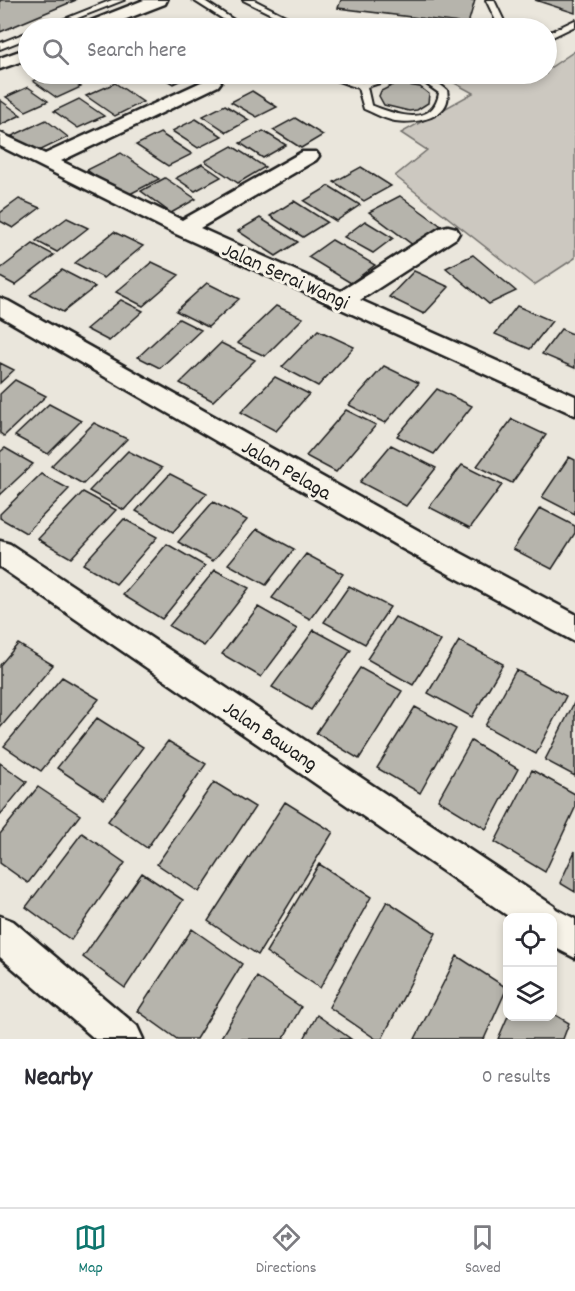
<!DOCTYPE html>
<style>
:root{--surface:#fff;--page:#f7f7f7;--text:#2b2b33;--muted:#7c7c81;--line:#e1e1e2;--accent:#0f766e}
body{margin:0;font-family:Dekko,sans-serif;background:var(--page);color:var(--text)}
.controls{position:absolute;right:18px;bottom:18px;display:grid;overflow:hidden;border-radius:12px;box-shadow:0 3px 9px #0003}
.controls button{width:54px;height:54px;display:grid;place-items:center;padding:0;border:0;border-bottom:2px solid var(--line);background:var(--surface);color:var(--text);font:30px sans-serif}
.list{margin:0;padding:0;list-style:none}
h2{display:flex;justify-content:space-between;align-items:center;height:78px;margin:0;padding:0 24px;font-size:26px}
h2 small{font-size:20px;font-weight:400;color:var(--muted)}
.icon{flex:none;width:33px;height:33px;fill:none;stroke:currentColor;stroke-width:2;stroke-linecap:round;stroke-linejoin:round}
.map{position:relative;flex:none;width:575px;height:1039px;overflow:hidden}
.search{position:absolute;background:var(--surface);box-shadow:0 3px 9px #0003;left:18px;right:18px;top:18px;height:66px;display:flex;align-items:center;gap:15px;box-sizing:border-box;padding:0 21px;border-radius:33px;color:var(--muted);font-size:22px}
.sheet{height:168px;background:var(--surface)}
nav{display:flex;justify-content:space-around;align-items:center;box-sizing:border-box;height:84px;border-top:2px solid var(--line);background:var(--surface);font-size:16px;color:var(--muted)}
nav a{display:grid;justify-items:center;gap:3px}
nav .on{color:var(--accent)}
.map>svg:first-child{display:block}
.green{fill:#ccc8c0;stroke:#74726e;stroke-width:1.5}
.building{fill:#b6b4ac;stroke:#1c1c1c;stroke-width:1.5}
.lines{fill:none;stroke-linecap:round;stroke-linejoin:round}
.service-casing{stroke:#1c1c1c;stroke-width:4}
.minor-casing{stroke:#1c1c1c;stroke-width:5}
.service{fill:#f7f3e8;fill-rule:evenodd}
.minor{fill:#f7f3e8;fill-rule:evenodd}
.labels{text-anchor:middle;stroke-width:6;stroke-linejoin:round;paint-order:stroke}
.street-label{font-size:21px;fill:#1c1c1c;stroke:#f7f3e8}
</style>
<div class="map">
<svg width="575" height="1039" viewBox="0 0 575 1039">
<rect width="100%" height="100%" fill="#eae6dc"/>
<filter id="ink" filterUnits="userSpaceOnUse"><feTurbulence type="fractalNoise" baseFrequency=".0167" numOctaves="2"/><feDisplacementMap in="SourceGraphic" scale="12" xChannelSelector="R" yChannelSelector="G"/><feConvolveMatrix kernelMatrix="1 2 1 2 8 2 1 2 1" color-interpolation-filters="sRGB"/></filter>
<g filter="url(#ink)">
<path class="green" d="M575,51V258L534,285L395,176L427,150L401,133L473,93L438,74L534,79L546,74L547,70Z"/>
<path class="building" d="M0,0H76L0,32Z
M341,0H475L468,24L338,8Z
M535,0H575V13Z
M49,74H61L81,87L57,98L33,81Z
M76,74H109L90,83Z
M157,74H195L173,84Z
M115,83L143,102L115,116L86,96Z
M397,83L420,87L429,94L428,103L417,110L409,111L384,105L379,96L381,91Z
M28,87L48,101L26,111L6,97Z
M252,91L277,107L257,117L231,102Z
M79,99L104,116L78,128L54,111Z
M0,100L21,115L0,125Z
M225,105L249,120L227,132L203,116Z
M295,118L323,135L301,148L273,130Z
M196,119L222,136L198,148L172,131Z
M46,120L68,137L35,153L12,136Z
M263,131L286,145L263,158L240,143Z
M160,133L192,154L168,166L136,145Z
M232,146L265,167L238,183L205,161Z
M121,153L159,179L124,197L87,170Z
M202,164L221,177L195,191L176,178Z
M361,167L391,186L364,201L334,182Z
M165,178L196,199L171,213L141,191Z
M329,186L360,205L336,221L304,201Z
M400,196L444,228L413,245L369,212Z
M19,199L40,208L13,228L0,221V213Z
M294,201L327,222L303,237L270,216Z
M67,218L88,228L57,252L36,241Z
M260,218L298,242L276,256L238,231Z
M365,221L393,238L373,253L344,237Z
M114,232L143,246L104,278L75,263Z
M332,240L375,265L351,283L308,257Z
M33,244L54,255L15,285L0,277V269Z
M473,255L516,291L489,304L446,268Z
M152,262L179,275L143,306L116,292Z
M62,270L95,287L63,312L30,295Z
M414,271L449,287L424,314L389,297Z
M207,283L239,299L208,327L176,311Z
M121,300L143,311L109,341L86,329Z
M276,306L303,318L265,356L237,343Z
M517,306L552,321L530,349L495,334Z
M179,319L201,330L160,368L138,357Z
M561,329L575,335V368L542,354Z
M318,330L354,347L318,386L282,367Z
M221,343L255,360L213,401L180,383Z
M0,363L14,370L0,383Z
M384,366L419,383L385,423L349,405Z
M275,377L309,394L276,431L241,412Z
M15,380L46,396L4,436L0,433V394Z
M437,389L472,406L434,454L397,436Z
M49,404L81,421L48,454L15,436Z
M346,410L376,425L336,472L306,456Z
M512,419L546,435L512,483L477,466Z
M94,423L127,439L83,484L51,466Z
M391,445L436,468L406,506L360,482Z
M5,448L33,464L0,495V452Z
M128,451L162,468L124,510L89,491Z
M569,457L575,460V514L542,497Z
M462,465L502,485L470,528L429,507Z
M41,474L69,489L26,533L0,518V514Z
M170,474L207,493L173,532L136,511Z
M83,492L116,510L71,558L38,539Z
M213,502L247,520L213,561L178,542Z
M540,508L575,526V533L552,569L513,549Z
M124,519L157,537L116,584L83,564Z
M257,529L294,549L266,585L228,564Z
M167,544L205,566L162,619L123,595Z
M306,554L343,574L310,619L272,598Z
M215,570L249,588L204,646L169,626Z
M349,586L390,607L365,644L324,622Z
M258,607L297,629L261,677L222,654Z
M395,617L441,641L413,685L367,659Z
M314,630L351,650L311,710L272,687Z
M459,641L503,664L472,717L428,693Z
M18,644L53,665L0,728V665Z
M360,668L402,691L359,759L316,733Z
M516,670L566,696L536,754L485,726Z
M62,677L99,699L41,771L4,746Z
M575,701V776L545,760Z
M415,707L456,729L420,793L377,768Z
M97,718L143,747L104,799L57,768Z
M168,741L206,764L147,848L108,821Z
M471,741L518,769L486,829L438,800Z
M0,763L27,782L0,815Z
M532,770L575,794V808L545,872L495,842Z
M214,782L255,807L199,892L157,864Z
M38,787L80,815L28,883L0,863V834Z
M285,802L333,832L258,955L208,921Z
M82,833L125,863L71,940L26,907Z
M575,851V892L560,883Z
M319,864L371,897L320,988L266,952Z
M142,873L183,900L125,988L83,957Z
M387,901L436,933L382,1039H376L329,1007Z
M192,929L242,964L196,1039H177L138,1011Z
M457,956L507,988L484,1039H415Z
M257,977L301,1007L283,1039H220Z
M552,1013L569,1023L563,1039H498L508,1016H552Z
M317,1015L351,1039H304Z"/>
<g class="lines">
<g class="service-casing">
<path id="service" d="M112,0H124L52,28H42Z
M193,0H203L246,28H237Z
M243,0H254L309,28H299Z
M486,0H494L505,23L513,28L499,27Z
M575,20V26L546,40V34Z
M28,32V38L0,49V43Z
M319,74C334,72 346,81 360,82C366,83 375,78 382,76C406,70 428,74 447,90C453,118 415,124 395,121C384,119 374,113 364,109L358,88ZM405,78L422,81L439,93C433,129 394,114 371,105L367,87L386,81Z"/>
</g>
<g class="minor-casing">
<path id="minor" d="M144,0H167L165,4L103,28H80L83,24Z
M28,48V59L0,69V58Z
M212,77L218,78L221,82L218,86L61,161L182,220L302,152H316L319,156L316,160L200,228L341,291L440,228L448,226L456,228L459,233L456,238L360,300L575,396V415L176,234L0,146V133L45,154Z
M0,298L8,301L421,532L575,614V642L401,548L0,316Z
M0,541L10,544L554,906L556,909L575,919V958L552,946V918H511L0,567Z
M0,916L13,921L137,1026L143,1039H95L0,957Z"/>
</g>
<use href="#service" class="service"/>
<use href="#minor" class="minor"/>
</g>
</g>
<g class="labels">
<g class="street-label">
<text transform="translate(286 275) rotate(24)" y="7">Jalan Serai Wangi</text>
<text transform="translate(287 469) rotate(30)" y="7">Jalan Pelaga</text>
<text transform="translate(271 735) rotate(34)" y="7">Jalan Bawang</text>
</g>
</g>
</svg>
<div class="controls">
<button><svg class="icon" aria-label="locate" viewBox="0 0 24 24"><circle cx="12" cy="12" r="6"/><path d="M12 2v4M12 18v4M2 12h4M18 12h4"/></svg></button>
<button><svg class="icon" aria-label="layers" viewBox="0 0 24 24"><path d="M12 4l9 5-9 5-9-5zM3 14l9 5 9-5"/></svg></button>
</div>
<div class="search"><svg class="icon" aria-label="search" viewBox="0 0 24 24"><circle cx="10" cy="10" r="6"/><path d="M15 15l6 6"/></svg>Search here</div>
</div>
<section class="sheet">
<h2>Nearby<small>0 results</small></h2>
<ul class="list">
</ul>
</section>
<nav>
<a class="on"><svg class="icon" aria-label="map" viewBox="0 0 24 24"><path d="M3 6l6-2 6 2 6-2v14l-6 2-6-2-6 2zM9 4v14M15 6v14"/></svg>Map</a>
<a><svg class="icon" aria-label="directions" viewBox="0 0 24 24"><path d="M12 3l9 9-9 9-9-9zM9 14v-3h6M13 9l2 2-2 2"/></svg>Directions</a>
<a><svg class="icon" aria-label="saved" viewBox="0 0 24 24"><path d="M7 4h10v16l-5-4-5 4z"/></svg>Saved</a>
</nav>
